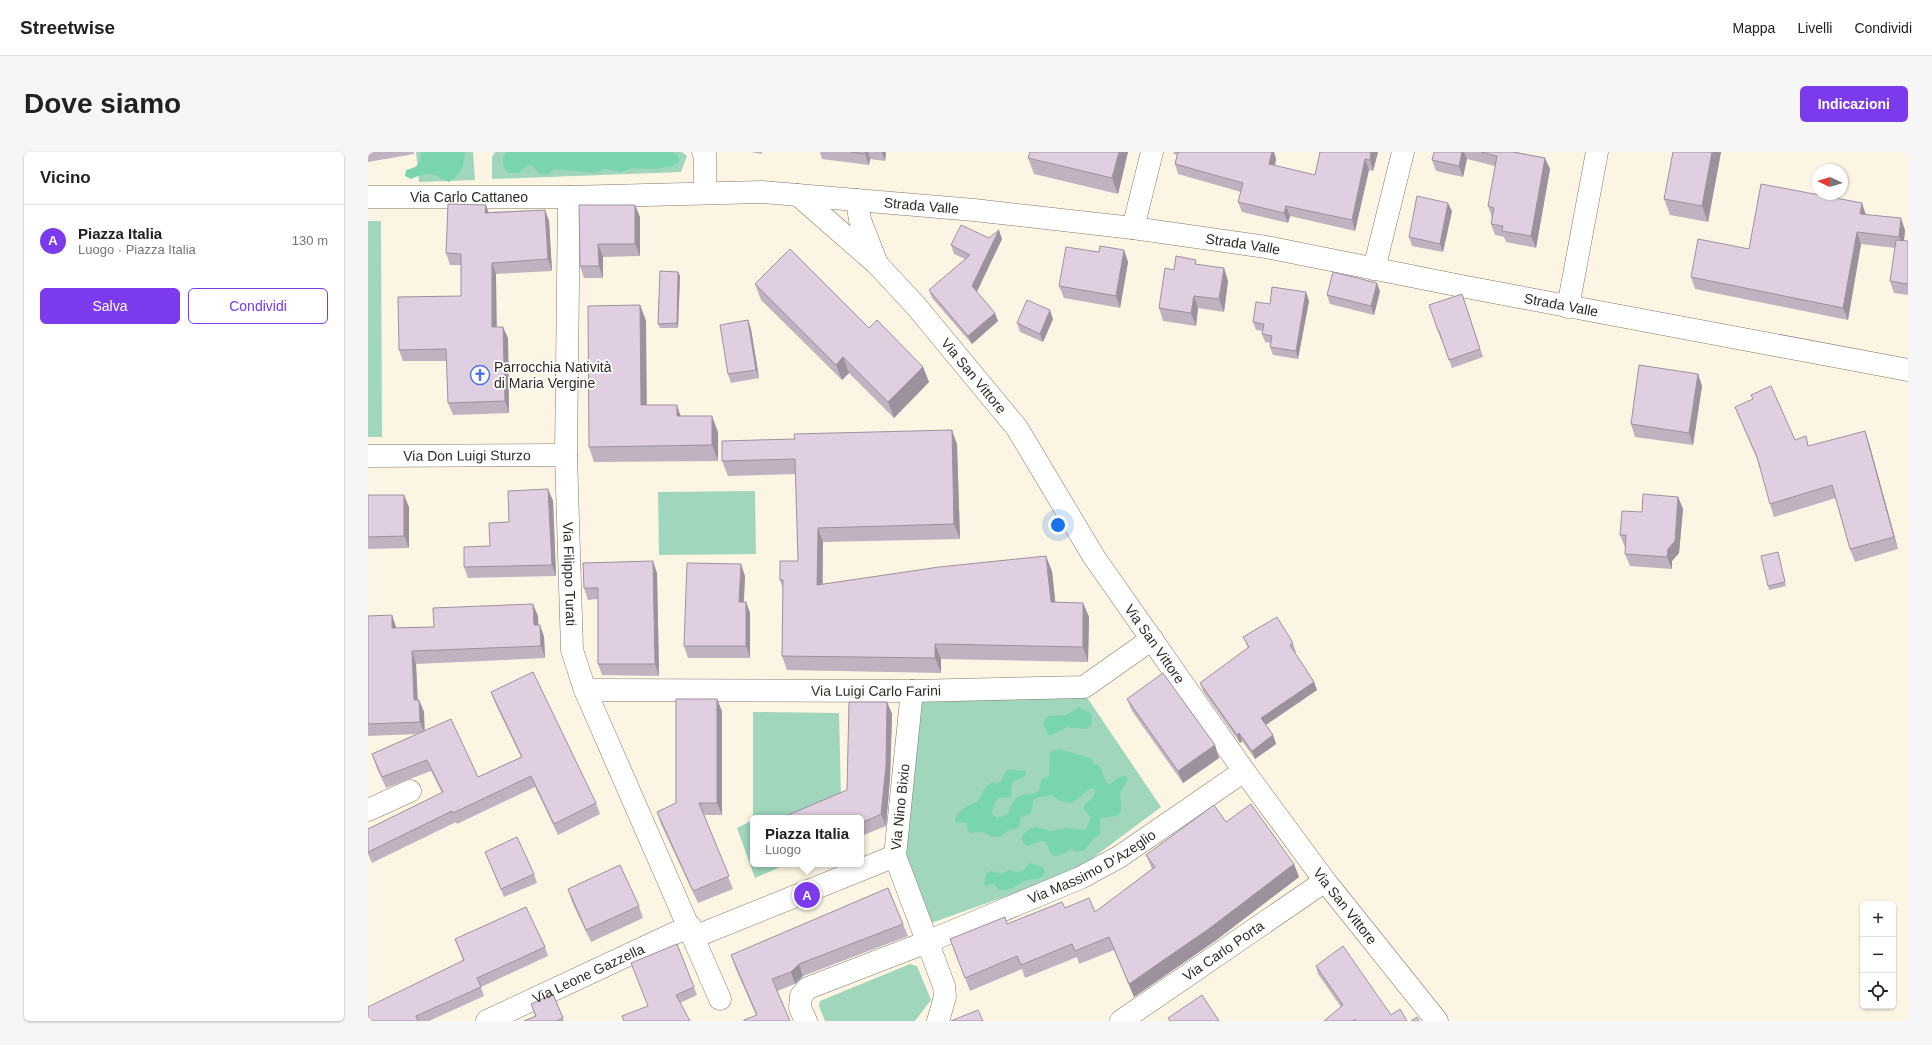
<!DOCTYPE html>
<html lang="it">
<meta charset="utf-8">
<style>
:root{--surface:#fff;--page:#f6f6f6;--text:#202124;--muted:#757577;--line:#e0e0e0;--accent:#7c3aed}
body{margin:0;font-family:Arial,sans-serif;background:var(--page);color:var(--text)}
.controls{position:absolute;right:12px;bottom:12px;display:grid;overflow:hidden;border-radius:6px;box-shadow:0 1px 3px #0004}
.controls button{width:36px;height:36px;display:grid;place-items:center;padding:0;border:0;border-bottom:1px solid var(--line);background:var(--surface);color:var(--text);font:20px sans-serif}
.compass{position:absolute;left:1444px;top:12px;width:36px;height:36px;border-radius:50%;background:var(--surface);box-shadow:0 1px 3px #0004;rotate:274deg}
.you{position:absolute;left:690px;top:373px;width:14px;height:14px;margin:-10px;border:3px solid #fff;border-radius:50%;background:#1a73e8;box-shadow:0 0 0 6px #1a73e833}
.badge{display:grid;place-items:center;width:26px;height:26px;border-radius:50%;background:var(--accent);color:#fff;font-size:13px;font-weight:700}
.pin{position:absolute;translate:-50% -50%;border:2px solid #fff;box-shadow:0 1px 4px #0006}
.popup{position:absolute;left:382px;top:663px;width:114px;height:52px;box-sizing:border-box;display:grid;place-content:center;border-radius:6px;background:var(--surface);filter:drop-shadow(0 1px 3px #0005);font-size:13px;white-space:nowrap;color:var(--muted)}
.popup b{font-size:15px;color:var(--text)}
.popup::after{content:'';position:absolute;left:50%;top:100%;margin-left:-8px;border:8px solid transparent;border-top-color:var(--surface)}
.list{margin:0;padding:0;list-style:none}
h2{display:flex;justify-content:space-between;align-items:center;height:52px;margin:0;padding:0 16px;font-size:17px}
h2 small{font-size:13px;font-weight:400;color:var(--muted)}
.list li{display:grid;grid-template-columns:26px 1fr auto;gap:12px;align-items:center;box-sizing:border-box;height:72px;padding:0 16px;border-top:1px solid var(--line)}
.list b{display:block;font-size:15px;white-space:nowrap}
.list p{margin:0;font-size:13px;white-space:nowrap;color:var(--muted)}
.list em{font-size:13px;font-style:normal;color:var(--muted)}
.actions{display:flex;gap:8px;padding:12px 16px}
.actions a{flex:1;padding:9px 0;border:1px solid var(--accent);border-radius:6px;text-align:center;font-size:14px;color:var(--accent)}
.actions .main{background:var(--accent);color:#fff}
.icon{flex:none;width:22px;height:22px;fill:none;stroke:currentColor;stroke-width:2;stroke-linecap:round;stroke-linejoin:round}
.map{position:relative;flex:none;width:1540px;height:869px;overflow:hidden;border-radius:6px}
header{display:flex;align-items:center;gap:24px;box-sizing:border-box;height:56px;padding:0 20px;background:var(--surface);border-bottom:1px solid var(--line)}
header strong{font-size:19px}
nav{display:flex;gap:22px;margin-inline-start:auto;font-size:14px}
.intro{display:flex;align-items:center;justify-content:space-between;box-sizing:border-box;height:96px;padding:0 24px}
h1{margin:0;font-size:28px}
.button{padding:10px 18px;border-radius:6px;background:var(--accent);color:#fff;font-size:14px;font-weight:700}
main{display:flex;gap:24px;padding:0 24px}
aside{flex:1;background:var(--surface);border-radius:6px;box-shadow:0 1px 3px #0004}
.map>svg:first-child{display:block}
.green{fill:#9fd6bc}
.forest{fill:#78d5ae}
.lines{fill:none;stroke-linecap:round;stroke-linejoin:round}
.street-casing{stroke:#827865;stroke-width:23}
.street{stroke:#fff;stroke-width:22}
.wall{fill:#c1b2c2}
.shaded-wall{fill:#9d919e}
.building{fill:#e0cfe1;stroke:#9d919e}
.labels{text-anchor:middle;stroke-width:3.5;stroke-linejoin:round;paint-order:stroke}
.street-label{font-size:14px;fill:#2f2b23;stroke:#fff}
.poi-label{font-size:14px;fill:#2f2b23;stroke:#fff;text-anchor:start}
</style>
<header>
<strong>Streetwise</strong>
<nav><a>Mappa</a><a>Livelli</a><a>Condividi</a></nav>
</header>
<div class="intro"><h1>Dove siamo</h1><a class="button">Indicazioni</a></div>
<main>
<aside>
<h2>Vicino<small></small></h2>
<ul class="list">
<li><span class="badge">A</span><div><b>Piazza Italia</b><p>Luogo · Piazza Italia</p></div><em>130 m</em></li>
</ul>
<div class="actions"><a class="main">Salva</a><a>Condividi</a></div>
</aside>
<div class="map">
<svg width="1540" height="869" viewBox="0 0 1540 869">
<rect width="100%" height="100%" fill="#fdf5e3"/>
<path class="green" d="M48,0H105L107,28L51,30Z
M127,0H314L319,4L313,20L124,27V5Z
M0,69H13L14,285H0Z
M387,339L388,402L291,403L290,340Z
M716,541L793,655L706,720L563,771L532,702L550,549Z
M385,560L471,561L473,645L427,666H385V712H411L412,715L387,726L369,676L385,668Z
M542,812L549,814L563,848L547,869H457L451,854L452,849Z"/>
<path class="forest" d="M53,0H97C96,14 93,23 81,30C64,21 61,19 43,27L37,24L38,18C50,15 52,13 53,0Z
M139,0H305L311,5V10L302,15L285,17L263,16L253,20L236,17L226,21L187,17L178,23L171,21L163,13L158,14L151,21H140C134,15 133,6 139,0Z
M711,555L724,562V571L719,577L699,575L684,583H680L675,570L680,564L698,563Z
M691,597L725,607V612C737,614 733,623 739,631L742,632L751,625L758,624L760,627L752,641L753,657L751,661L748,664L732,666V682L725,687L717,698L710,700L703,697C687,707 684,707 678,690L674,689L659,694L656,692L653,685L661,677L668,675L682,679L697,676L716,678L719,675L723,665L716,657V653L726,644L727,637L723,636L704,651L692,649L684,643L668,646L665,649L663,661L652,666L651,674L648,677L641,678L632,685H624L614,680L602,681L600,679L598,671L587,670C587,660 601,652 609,650L618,634L624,630L627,632L633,629L638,619C645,615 649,620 656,618L658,621L656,625L645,629L643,637V644L640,646L633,645C627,648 625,654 624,661L629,666L640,662C641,658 643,653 645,650C651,639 664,646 671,638L674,627L681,624L682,602L684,599Z
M661,711L675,715L677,721C672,729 665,726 657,729C645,734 645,739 631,738L626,732L616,733L618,722L623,719L634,722L640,718L647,720L655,719Z"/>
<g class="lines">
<g class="street-casing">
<g id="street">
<path d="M335,0L337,2V41"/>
<path d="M430,43L509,112L492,68L489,48"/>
<path id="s1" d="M0,45H201L394,40L606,58L765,76L898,95L1093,134L1540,218"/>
<path id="s2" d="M201,45L198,303L204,498L217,538L352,847"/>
<path d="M765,76L784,0"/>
<path id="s3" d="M509,112L548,154L649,276L726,405L876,619L957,729L1069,869"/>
<path d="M1006,117L1035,0"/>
<path d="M1200,155L1229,0"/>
<path id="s4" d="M0,304L198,303"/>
<path id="s5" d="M217,538L544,539L716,535L784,487"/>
<path d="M544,539L527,704L576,834L577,845L570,869"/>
<path d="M0,658L42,639"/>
<path d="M326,785L527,704"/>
<path id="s6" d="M119,869L322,774"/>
<path id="s7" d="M438,869L432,856L433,844L440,836L559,790L712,726L751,705L876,619"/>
<path id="s8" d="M753,869L957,729"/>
</g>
</g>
<use href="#street" class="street"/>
</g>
<path class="wall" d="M0,0H46V2L0,10Z
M383,0H394V2Z
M452,0H518L517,9L502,7L501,13L454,7Z
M662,0H760L750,42L666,22L660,6Z
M805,0H906L908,7L907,14L947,23L952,0H1010L1005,19L1001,18L987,79L922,64L920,71L874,60L870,50L873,40L810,22L807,12L809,3L806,2Z
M1066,0H1148L1177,6L1182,17L1168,96L1138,90L1136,85L1127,83L1123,72L1124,66L1120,54L1127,14L1099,7L1095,25L1068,19L1064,8Z
M1305,0H1353L1340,70L1302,63L1296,47Z
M118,53L120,60L177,58L181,69L184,119L128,122V175L140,186L141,261L85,263L80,251L79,209H35L31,198L93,144V113H82L78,101Z
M211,53H267L272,65V104L235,105V126H216L212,114Z
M1084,59L1075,100L1044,94L1041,85Z
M1498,63L1537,78L1536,89H1540V143L1526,141L1522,129L1527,96L1493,92L1480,168L1327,137L1323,125L1381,97Z
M621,86L634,87L609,140L630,169L604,192L564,146L561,138L597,107L586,102L583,93Z
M756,98L760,110L752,156L696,146L691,134L731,100Z
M830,113L856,116L860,129L856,160L830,156L828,174L795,169L791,156L806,118Z
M310,120L312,124L310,176H292L290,172Z
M387,132L501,176L555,215L561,230L526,266L481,221L474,228L393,148Z
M1012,139L1006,163L962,152L959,143Z
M938,140L941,149L930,207L905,203L902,195V191L897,190L894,182V179L888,178L885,170L902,152Z
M1094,142L1115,205L1084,216L1074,187L1073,188L1070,179Z
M272,153L278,169V253L313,264L350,280V309L226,310L221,295Z
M685,167L675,190L652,180L649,171Z
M380,168L383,177L391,226L363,231L360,222Z
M1330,222L1334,234L1325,293L1267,285L1263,272Z
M1367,255L1427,288L1441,294L1501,291L1530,397L1487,410L1482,397L1468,346L1406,365L1402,352L1391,311L1372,267Z
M589,292L592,387L455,390V432L684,419L687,450L715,451L721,465L720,510L573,507V521L419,518L414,504L415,437L412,428L430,409L428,322L360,324L354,309Z
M180,337L185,349L188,424L100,426L96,415L122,394L141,370Z
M0,343L41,355V396L0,397Z
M1310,345L1315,357L1311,401L1304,409V417L1262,414L1257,402L1258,395H1257L1252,383L1274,360Z
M1411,404L1418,434L1401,438L1400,434Z
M289,421L291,524L234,523L230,512V447L220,448L216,436Z
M377,424L376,450H378L382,461V506H320L316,494Z
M0,464L28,476L66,475L170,464V473H172L176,485L177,506L48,512L50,548H51L56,560V579L110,625L153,605L127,551L123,540L228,651L232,662L190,683L167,635L89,672L88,670L4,711L0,702V677L74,641L63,619L18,636L8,614L4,602L49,582L0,584Z
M875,485L925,491L928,500L927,501L946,530L949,538L898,573L905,583L908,592L887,607L874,589L872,591L835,539L832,531L880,496Z
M759,547L847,593L851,606L815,631L764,559Z
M519,550L524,562L522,626L518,674L493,684V666L479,638Z
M354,559V663H336L365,737L330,751L293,672L289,660L308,651Z
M858,670L926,712L931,725L847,789L766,845L746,798L711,812L709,805L657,826L654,817L602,839L582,787L639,772L697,756L727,760L784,717L778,703Z
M117,700L166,722L169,731L136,745Z
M419,712H425L420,714Z
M200,737L271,754L275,766L223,790L204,750Z
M535,772L540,784L435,824L427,832L409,839L388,863L367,815L363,803Z
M87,787L177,795L180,804L113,835L116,844L61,869H0L95,808Z
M948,814L1023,863L1039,869H956L973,855L950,822Z
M326,835L329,843L312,851L280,854Z
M185,842L196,869H156L167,864L163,852Z"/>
<path class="shaded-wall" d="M498,0H500L502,7L501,13L497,2Z
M514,0H518L517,9Z
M751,0H760L750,42L744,26Z
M904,0H906L908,7L905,23L901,12Z
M1003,0H1010L1005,19L1002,8Z
M1094,0H1096L1099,7L1095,25L1091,14Z
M1344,0H1353L1340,70L1334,54Z
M1177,6L1182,17L1168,96L1163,84Z
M997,7L1001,18L987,79L984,68Z
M1080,51L1084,59L1075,100L1072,92Z
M1494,51L1498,63L1492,62Z
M118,53L122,65L117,61Z
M267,53L272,65V104L267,92Z
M918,54L922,64L920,71L916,61Z
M177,58L181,69L184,119L180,107Z
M1533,66L1537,78L1535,97L1531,85Z
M631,78L634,87L607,143L604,134Z
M1489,80L1493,92L1480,168L1475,156Z
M230,92L235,105V126L231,114Z
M756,98L760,110L752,156L748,144Z
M124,111L128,122L129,186L124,175Z
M856,116L860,129L856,160L851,147Z
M310,120L312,124L310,176L309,171Z
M1009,131L1012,139L1006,163L1003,154Z
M938,140L941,149L930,207L928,199Z
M826,144L830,156L828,174L823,161Z
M272,153L278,169L279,269L273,253Z
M682,158L685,167L675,190L672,182Z
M627,161L630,169L604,192L600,184Z
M380,168L383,177L391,226L388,218Z
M135,175L140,186L141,261L137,249Z
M475,205L481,221L474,228L468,213Z
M555,215L561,230L526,266L520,250Z
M1330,222L1334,234L1325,293L1321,281Z
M309,253L314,268L309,264Z
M344,264L350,280V309L344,293Z
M584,278L589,292L592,387L586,372Z
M1497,279L1501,291L1530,397L1526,385Z
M180,337L185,349L188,424L184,413Z
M36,343L41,355V396L36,384Z
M1310,345L1315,357L1311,401L1304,409V417L1299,405L1300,397Z
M450,376L455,390L454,447L449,433Z
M678,404L684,419L689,465L683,450Z
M285,409L289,421L291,524L287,512Z
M373,412L377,424L375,461L371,450Z
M378,450L382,461V506L378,494Z
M715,451L721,465L720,510L715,495Z
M165,452L170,464L171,485L166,473Z
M24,463L28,475V488L24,476Z
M172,473L176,485L177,506L173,494Z
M567,492L573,507V521L567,506Z
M44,499L48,512L50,560L46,548Z
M946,530L949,538L896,574L893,566Z
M349,547L354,559V663L349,651Z
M51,548L56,560L57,582L52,570Z
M519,550L524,562L522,626L518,674L513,662Z
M871,581L874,589L872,591L869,583Z
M905,583L908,592L887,607L884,599Z
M847,593L851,606L815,631L810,619Z
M926,712L931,725L847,789L766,845L761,832Z
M431,812L435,824L427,832L423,820Z"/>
<path class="building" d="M483,0H498L497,2Z
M662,0H751L744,26L660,6Z
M810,0H904L901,12L947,23L952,0H1003L1002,8L997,7L984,68L918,54L916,61L870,50L875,31L807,12Z
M1066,0H1094L1091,14L1064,8Z
M1113,0H1145L1177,6L1163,84L1134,79L1135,74L1123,72L1126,56L1120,54L1129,4Z
M1305,0H1344L1334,54L1296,47Z
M1393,32L1494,51L1492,62L1533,66L1531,85L1489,80L1475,156L1323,125L1330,87L1381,97Z
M1049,44L1080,51L1072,92L1041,85Z
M80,52L118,53L117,61L177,58L180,107L124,111V175H135L137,249L80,251L78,197L31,198L30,145L93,144V102L78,101Z
M211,53H267V92H230L231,114H212Z
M593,73L621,86L631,78L604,134L627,161L600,184L561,138L602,103L583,93Z
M1528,88L1540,89V132L1522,129Z
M732,94L756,98L748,144L691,134L698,95L731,100Z
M422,97L501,176L509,168L555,215L520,250L475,205L468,213L387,132Z
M808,104L828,108L827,112L856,116L851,147L826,144L823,161L791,156L797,116L806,118Z
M292,119L310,120L309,171L290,172Z
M965,120L1009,131L1003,154L959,143Z
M904,135L938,140L928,199L902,195L904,184L894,182L896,172L885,170L888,150L902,152Z
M1094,142L1112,197L1081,208L1071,179H1070L1061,153Z
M659,148L682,158L672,182L649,171Z
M272,153L273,253H309V264H344V293L221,295L220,154Z
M380,168L388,218L360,222L352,173Z
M1271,213L1330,222L1321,281L1263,272Z
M1403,234L1427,288L1438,284L1440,294L1497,279L1526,385L1482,397L1464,333L1402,352L1389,305L1367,255L1385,247L1383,243Z
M584,278L586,372L450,376L449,433L571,415L678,404L683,450L715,451V495L567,492V506L414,504L415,428H412V409H430L427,307L354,309V289L427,287L426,282Z
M180,337L184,413L96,415V395L122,394L121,371L141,370L140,339Z
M1275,342L1310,345L1307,389L1300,397L1299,405L1257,402L1258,383H1252L1254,359L1274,360Z
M0,343H36V384L0,385Z
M1410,400L1417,430L1400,434L1393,404Z
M285,409L287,512H230V436H216L215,411Z
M319,411L373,412L371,450H378V494H316Z
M165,452L166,473H172L173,494L44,499L46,548H51L52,570L0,572V464L24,463V476L66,475L65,456Z
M909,465L925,491L922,493L946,530L893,566L905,583L884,599L871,581L869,583L832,531L881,495L875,485Z
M165,520L228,651L186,672L163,624L85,661L84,659L0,700V677L75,640L59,608L14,625L4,602L83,567L110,625L154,605L123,540Z
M795,521L847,593L810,619L759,547Z
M308,547H349V651H331L361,724L325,739L289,660L308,651Z
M481,550H519L518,614L513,662L493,671V666H413L479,638Z
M883,652L926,712L842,776L761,832L741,785L707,799L704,792L653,813L649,804L597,826L582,787L637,765L639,772L694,750L697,756L721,746L727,760L787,715L778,703L846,653L858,670Z
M149,685L166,722L133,737L117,700Z
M252,713L271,754L218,778L200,737Z
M520,736L535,772L431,812L423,820L404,827L422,869H376V868L389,863L363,803Z
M158,755L177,795L109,826L113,835L48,864L50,869H0V855L96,808L87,787Z
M309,792L326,835L308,843L322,869H256L254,864L280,854L263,811Z
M975,794L1023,863L1032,857L1039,869H988L987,867L985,869H956L975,853L948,814Z
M185,842L195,866L188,869H156L168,864L163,852Z
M834,843L851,869H802L800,866Z
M610,858L615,869H583Z
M1049,865L1051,869H1043Z"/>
<defs>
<g id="church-ring" transform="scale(1)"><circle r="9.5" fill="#fff" stroke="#4f73e7" stroke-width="1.5"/><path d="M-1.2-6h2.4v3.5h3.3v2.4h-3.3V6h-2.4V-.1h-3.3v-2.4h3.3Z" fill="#4f73e7"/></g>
</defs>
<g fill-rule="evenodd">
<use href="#church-ring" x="112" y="223"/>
</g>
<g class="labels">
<g class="street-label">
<text dy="5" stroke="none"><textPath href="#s1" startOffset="101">Via Carlo Cattaneo</textPath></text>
<text dy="5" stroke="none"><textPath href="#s1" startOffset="554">Strada Valle</textPath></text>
<text dy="5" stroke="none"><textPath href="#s1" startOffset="878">Strada Valle</textPath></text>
<text dy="5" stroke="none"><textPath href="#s1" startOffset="1202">Strada Valle</textPath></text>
<text dy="5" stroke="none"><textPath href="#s3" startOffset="148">Via San Vittore</textPath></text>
<text dy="5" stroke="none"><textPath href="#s4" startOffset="99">Via Don Luigi Sturzo</textPath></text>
<text dy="5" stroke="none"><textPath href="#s2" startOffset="377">Via Filippo Turati</textPath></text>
<text dy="5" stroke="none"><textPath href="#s3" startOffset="472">Via San Vittore</textPath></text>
<text dy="5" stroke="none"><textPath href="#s5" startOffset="291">Via Luigi Carlo Farini</textPath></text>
<text transform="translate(532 655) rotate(-84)" y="5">Via Nino Bixio</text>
<text dy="5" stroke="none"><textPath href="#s7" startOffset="346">Via Massimo D'Azeglio</textPath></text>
<text dy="5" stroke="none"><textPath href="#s3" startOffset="796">Via San Vittore</textPath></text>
<text dy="5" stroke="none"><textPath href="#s8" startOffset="124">Via Carlo Porta</textPath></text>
<text dy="5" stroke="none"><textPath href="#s6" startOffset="112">Via Leone Gazzella</textPath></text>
</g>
<g class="poi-label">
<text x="126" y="220">Parrocchia Natività<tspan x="126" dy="16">di Maria Vergine</tspan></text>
</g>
</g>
</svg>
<div class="controls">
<button>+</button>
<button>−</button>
<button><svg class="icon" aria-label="locate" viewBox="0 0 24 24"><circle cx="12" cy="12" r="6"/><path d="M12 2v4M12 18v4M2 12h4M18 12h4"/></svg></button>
</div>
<svg class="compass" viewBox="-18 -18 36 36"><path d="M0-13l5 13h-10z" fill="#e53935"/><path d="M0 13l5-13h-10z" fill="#757577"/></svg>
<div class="you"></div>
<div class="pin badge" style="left:439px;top:743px">A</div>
<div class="popup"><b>Piazza Italia</b>Luogo</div>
</div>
</main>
